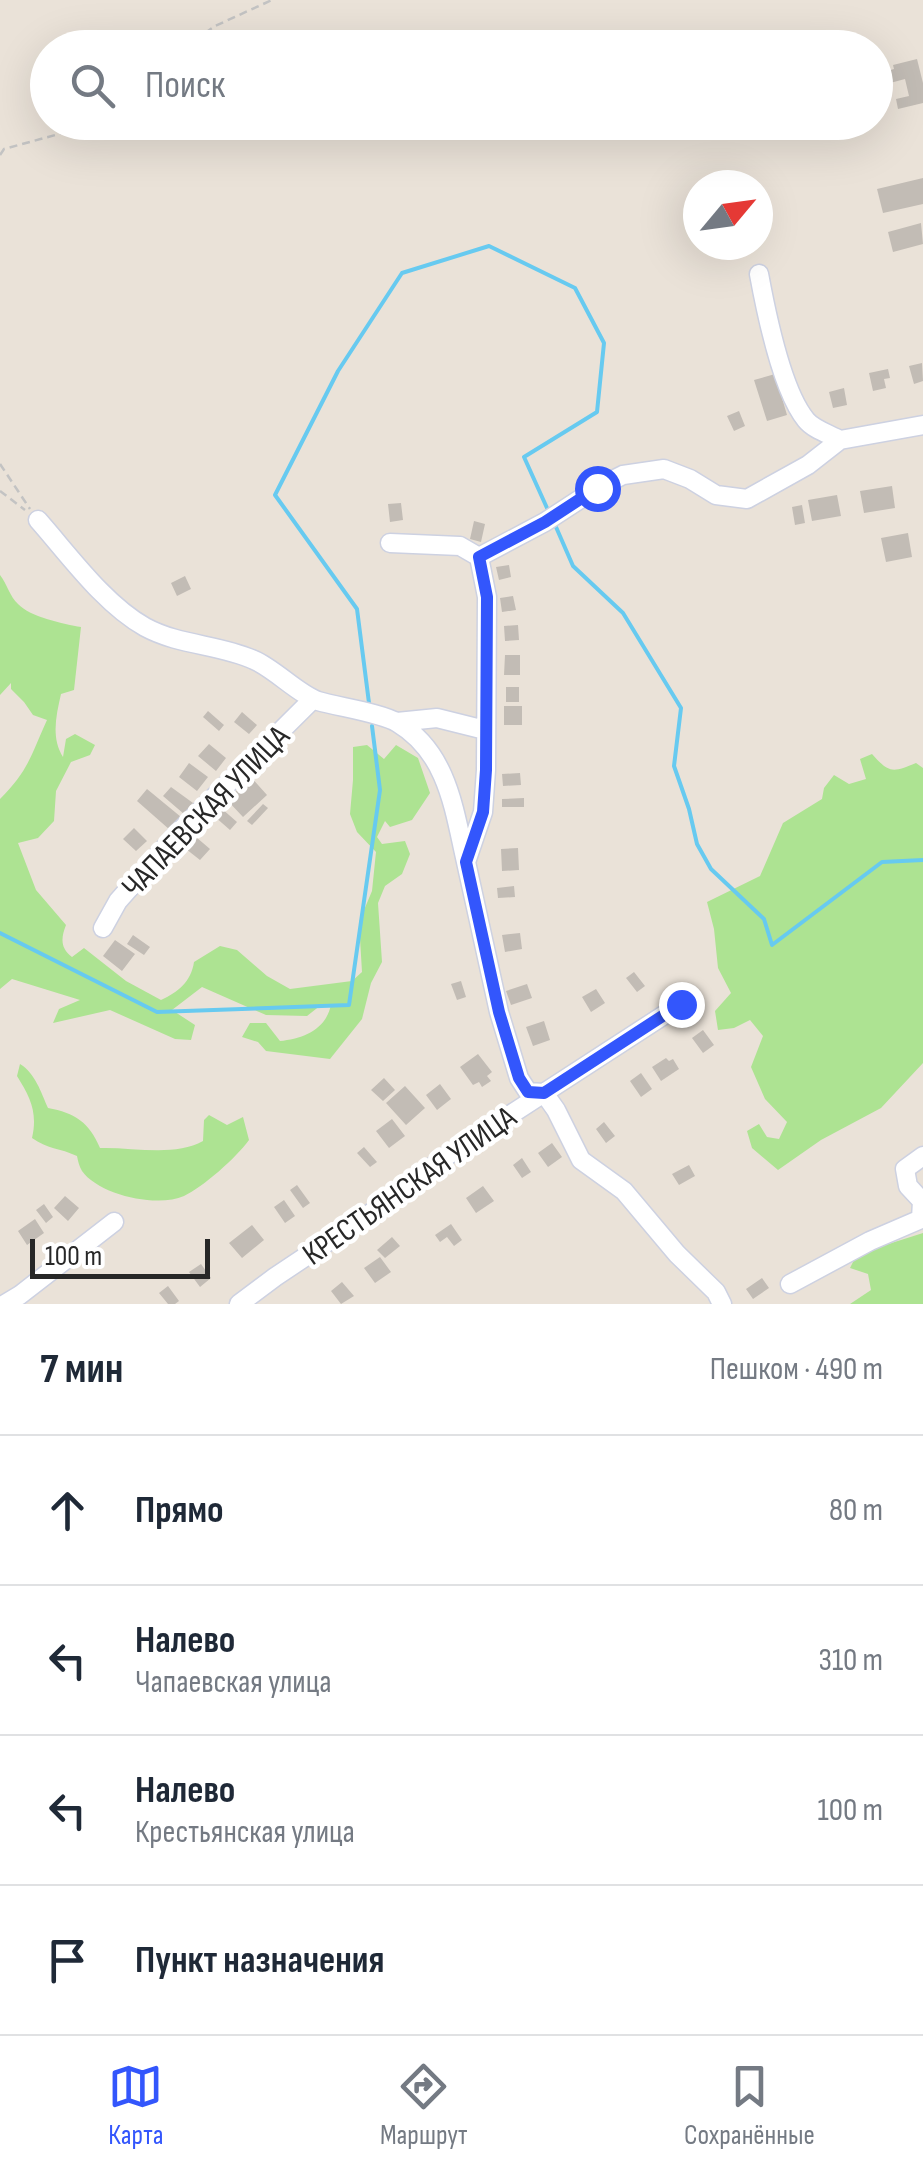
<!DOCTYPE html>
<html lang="ru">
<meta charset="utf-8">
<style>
:root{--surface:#fff;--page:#f2f2f3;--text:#1f2937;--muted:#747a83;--line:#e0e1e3;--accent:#3356fc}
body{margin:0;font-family:"Sofia Sans Condensed",sans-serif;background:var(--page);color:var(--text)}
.compass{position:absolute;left:683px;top:170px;width:90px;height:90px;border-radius:50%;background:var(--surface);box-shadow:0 10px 40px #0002;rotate:61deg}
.scale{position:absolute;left:30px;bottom:25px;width:180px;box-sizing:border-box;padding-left:10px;border:5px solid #272727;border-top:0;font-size:28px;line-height:35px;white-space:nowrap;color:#272727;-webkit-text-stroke:8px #fff;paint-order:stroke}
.stop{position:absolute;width:30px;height:30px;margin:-22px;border:8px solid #3356fc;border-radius:50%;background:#fff}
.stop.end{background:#3356fc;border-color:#fff;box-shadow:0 2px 10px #0008}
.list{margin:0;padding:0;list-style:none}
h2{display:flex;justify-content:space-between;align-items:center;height:130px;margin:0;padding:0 40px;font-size:42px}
h2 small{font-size:32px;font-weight:400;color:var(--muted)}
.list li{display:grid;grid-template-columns:65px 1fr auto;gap:30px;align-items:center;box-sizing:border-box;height:150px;padding:0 40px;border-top:2px solid var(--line)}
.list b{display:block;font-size:38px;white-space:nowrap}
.list p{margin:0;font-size:32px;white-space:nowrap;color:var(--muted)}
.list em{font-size:32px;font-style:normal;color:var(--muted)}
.icon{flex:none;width:55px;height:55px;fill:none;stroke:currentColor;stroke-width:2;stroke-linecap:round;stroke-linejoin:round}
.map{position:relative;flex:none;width:923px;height:1304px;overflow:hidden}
.search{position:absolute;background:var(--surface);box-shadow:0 10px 40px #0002;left:30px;right:30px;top:30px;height:110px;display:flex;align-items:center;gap:25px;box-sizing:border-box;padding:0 35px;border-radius:55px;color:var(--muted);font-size:38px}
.sheet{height:730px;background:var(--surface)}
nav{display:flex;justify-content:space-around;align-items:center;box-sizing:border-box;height:140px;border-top:2px solid var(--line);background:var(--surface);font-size:28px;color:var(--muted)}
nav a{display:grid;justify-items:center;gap:5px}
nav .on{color:var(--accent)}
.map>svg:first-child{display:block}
.green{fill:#ade392}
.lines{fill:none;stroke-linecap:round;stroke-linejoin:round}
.stream{stroke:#67caf0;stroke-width:4}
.building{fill:#c2bcb5}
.minor-casing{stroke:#cdd1e1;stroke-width:21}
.path{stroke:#c3c3c3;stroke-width:2.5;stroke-dasharray:8 5;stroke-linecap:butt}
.minor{stroke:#fff;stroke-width:18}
.route{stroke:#3356fc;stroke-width:12}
.labels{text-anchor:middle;stroke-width:9;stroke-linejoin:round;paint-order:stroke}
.street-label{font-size:32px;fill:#272727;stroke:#fff}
</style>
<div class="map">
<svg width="923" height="1304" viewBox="0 0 923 1304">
<rect width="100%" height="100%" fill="#eae2d8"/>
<path class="green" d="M0,575C7,584 10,597 18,604C30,617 64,624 81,627L74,690L61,694C56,716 51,738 63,757L66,739L75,734L95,745L90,755L71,762L56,791L54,821L38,838L18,843L36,890L66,925C61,938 60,948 72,957L84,948L126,981L161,1000C178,992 191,982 194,962L220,946L237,950L267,976L290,989L352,981L362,972L359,922L372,891L376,852L357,832L350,814L353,780V747L367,745L384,759L396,745L418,758L430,793L412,820L390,827L385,821L377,837L382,844L405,841L410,854L402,874L385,886L378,903L382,962L371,983L362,1019L330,1059L266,1051L258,1042L242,1037L250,1023H266L280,1041C303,1039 327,1029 331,1004L321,1005L307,1016L266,1015L202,987L172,1010L195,1025L191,1040L175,1039L110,1010L53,1023L59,1009L80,1000L12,979L0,989V799C29,770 31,755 47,720L33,715L24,702L11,689V683L0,695Z
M872,754C889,773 892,773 916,763L923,768V1063L881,1108L821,1140L778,1170L752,1148L747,1131L759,1124L767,1137L779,1139L787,1122L765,1099L751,1067L763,1036L750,1020L734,1028L718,1030L715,1011L731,993L718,968L714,929L707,902L760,876L783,823L822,799L824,788L834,775L849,784L866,779L860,759Z
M20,1064C35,1073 41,1092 48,1108C75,1113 89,1122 100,1148C133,1147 175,1157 203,1141L204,1120L209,1115L227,1125L243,1117L249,1140C236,1158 203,1187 184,1196C157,1208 99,1195 82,1171C79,1166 78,1161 77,1156C60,1148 47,1149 32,1138C38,1112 30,1097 17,1076Z
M923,1233V1304H850L871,1290L868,1274L850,1268L857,1254Z"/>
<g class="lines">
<path class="stream" d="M556,527L573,566L623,613L681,708L674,766L689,809L697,844L711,869L764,919L772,945L882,862L923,860
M369,703L357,609L275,495L338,371L402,273L489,246L575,288L604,343L597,412L524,457L547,508
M0,933L157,1012L349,1005L380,790L372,726"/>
</g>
<path class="building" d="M917,59L923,83V103L898,109L896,99L909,96L905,79L890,83L887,71L894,69L893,65Z
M923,178V204L883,213L877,189Z
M921,223L923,244L893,252L888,232Z
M922,363L923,381L914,384L909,366Z
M888,369L890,378L884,379L886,388L873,391L869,373Z
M775,374L787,415L767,421L754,380Z
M844,388L847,405L833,408L829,392Z
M739,411L745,426L734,431L727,416Z
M892,486L895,508L864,513L860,491Z
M837,495L841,516L812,521L808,500Z
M401,503L403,520L390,522L388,504Z
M802,505L805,523L795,525L792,507Z
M474,521L485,524L481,542L470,539Z
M908,533L912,557L886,562L881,538Z
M509,565L511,577L499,580L496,567Z
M185,576L191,589L177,596L171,583Z
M513,596L516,610L502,612L500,598Z
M518,625L519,640L505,641L504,626Z
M505,655H520V675H504Z
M506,687H519V702H506Z
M504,706H522V725H504Z
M208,711L224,725L219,731L203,717Z
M242,712L257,725L249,734L234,722Z
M209,744L226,758L216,771L198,756Z
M189,763L208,777L197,791L179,777Z
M520,773L521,785L503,786L502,774Z
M251,777L267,795L243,817L227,800Z
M171,787L193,803L184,814L163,796Z
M147,789L181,817L170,830L137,801Z
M524,798V807H502V799Z
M263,804L268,808L252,825L247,821Z
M221,808L237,822L230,830L214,816Z
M134,828L147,841L136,851L123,839Z
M196,837L210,849L200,860L186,849Z
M518,848L519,870L502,871L501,849Z
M514,886L515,897L498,898L497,888Z
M520,933L522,949L505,952L502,935Z
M133,935L150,947L144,955L127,944Z
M115,940L135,954L122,971L103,956Z
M634,972L645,986L637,992L626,978Z
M461,981L466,997L457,1000L451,984Z
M527,984L532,998L511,1005L506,991Z
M596,989L605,1003L591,1012L582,997Z
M544,1021L550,1040L533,1046L526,1027Z
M703,1030L714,1045L703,1053L692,1038Z
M478,1054L492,1072L487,1076L491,1081L482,1087L479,1082L473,1085L460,1067Z
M666,1058L669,1061L673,1059L679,1069L661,1081L652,1067Z
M641,1073L652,1089L641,1097L630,1081Z
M384,1078L395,1090L383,1101L371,1090Z
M440,1084L451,1099L437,1110L426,1095Z
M405,1086L425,1108L406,1125L386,1103Z
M392,1119L405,1136L389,1148L376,1131Z
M604,1122L615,1136L606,1143L596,1129Z
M552,1143L562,1157L548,1167L538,1153Z
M364,1147L377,1162L370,1167L357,1153Z
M522,1158L531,1172L522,1178L513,1165Z
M689,1165L695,1176L679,1185L672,1174Z
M297,1185L310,1203L303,1208L290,1190Z
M483,1186L494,1201L476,1213L466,1198Z
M65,1196L79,1208L68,1221L54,1208Z
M284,1200L295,1216L285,1223L274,1207Z
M44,1204L53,1217L46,1223L36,1210Z
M35,1219L44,1233L27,1245L18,1231Z
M451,1224L462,1240L454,1246L447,1237L440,1242L435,1235Z
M252,1225L264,1240L242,1258L229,1243Z
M392,1237L400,1246L385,1258L377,1250Z
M380,1257L391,1272L375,1283L364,1268Z
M201,1264L211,1278L200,1287L189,1272Z
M762,1278L769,1288L753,1299L746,1289Z
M342,1282L354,1296L341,1304L331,1291Z
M168,1286L179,1301L175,1304H168L159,1293Z"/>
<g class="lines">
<g class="minor-casing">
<path id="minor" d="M759,274C766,312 782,391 806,420C813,429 829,434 840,440
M38,520C69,555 104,604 145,627C180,646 219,644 254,660C275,669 298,694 318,701C339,707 382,713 398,723C448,753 454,810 466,862
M390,543L460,546L479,557
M479,557L487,597L486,770L483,812L466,862L499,1012L519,1078L528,1092L544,1093L556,1110L581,1160L624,1191L677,1254L716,1292L722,1304
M479,557L545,522L597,488L623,475L664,469L690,479L716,495L747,499L808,465L840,440L923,425
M397,722L437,718L485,730
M103,928L118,901L179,832L313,699
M790,1284L870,1241L921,1219L922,1201L908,1186L905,1169L923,1156
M5,1304L20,1295L114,1222
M239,1304L275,1277L383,1205L445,1157L681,1004"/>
</g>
<path class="path" d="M184,48L215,26L272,0
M0,155L4,149L59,134L78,122
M0,464L30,509
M0,491L25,510"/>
<use href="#minor" class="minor"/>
</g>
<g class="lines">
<path class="route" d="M597,488L545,522L479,557L487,597L486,770L483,812L466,862L499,1012L519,1078L528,1092L544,1093L681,1004"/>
</g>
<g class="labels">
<g class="street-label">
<text transform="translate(205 811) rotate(-46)" y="11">ЧАПАЕВСКАЯ УЛИЦА</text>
<text transform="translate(409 1185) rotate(-35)" y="11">КРЕСТЬЯНСКАЯ УЛИЦА</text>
</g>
</g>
</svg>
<svg class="compass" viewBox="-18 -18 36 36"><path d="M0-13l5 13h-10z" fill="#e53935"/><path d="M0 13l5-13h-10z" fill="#747a83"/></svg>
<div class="scale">100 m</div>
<div class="stop" style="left:597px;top:488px"></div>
<div class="stop end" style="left:681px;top:1004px"></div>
<div class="search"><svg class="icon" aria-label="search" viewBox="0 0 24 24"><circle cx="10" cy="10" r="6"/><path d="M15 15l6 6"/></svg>Поиск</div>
</div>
<section class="sheet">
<h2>7 мин<small>Пешком · 490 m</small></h2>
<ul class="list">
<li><svg class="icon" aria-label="ahead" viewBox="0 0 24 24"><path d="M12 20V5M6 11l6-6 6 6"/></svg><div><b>Прямо</b></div><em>80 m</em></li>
<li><svg class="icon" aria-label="left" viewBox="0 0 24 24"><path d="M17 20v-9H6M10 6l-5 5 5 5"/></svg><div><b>Налево</b><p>Чапаевская улица</p></div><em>310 m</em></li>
<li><svg class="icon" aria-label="left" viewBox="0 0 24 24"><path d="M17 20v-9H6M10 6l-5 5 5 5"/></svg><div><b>Налево</b><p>Крестьянская улица</p></div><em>100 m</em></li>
<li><svg class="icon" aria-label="arrive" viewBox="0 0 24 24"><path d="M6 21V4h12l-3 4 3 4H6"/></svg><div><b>Пункт назначения</b></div></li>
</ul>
</section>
<nav>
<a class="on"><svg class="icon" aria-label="map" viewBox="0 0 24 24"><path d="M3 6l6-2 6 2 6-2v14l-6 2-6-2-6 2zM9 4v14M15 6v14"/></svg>Карта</a>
<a><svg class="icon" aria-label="directions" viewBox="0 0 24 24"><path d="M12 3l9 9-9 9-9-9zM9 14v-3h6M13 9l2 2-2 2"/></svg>Маршрут</a>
<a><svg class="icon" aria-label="saved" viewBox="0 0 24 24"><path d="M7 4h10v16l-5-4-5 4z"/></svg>Сохранённые</a>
</nav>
